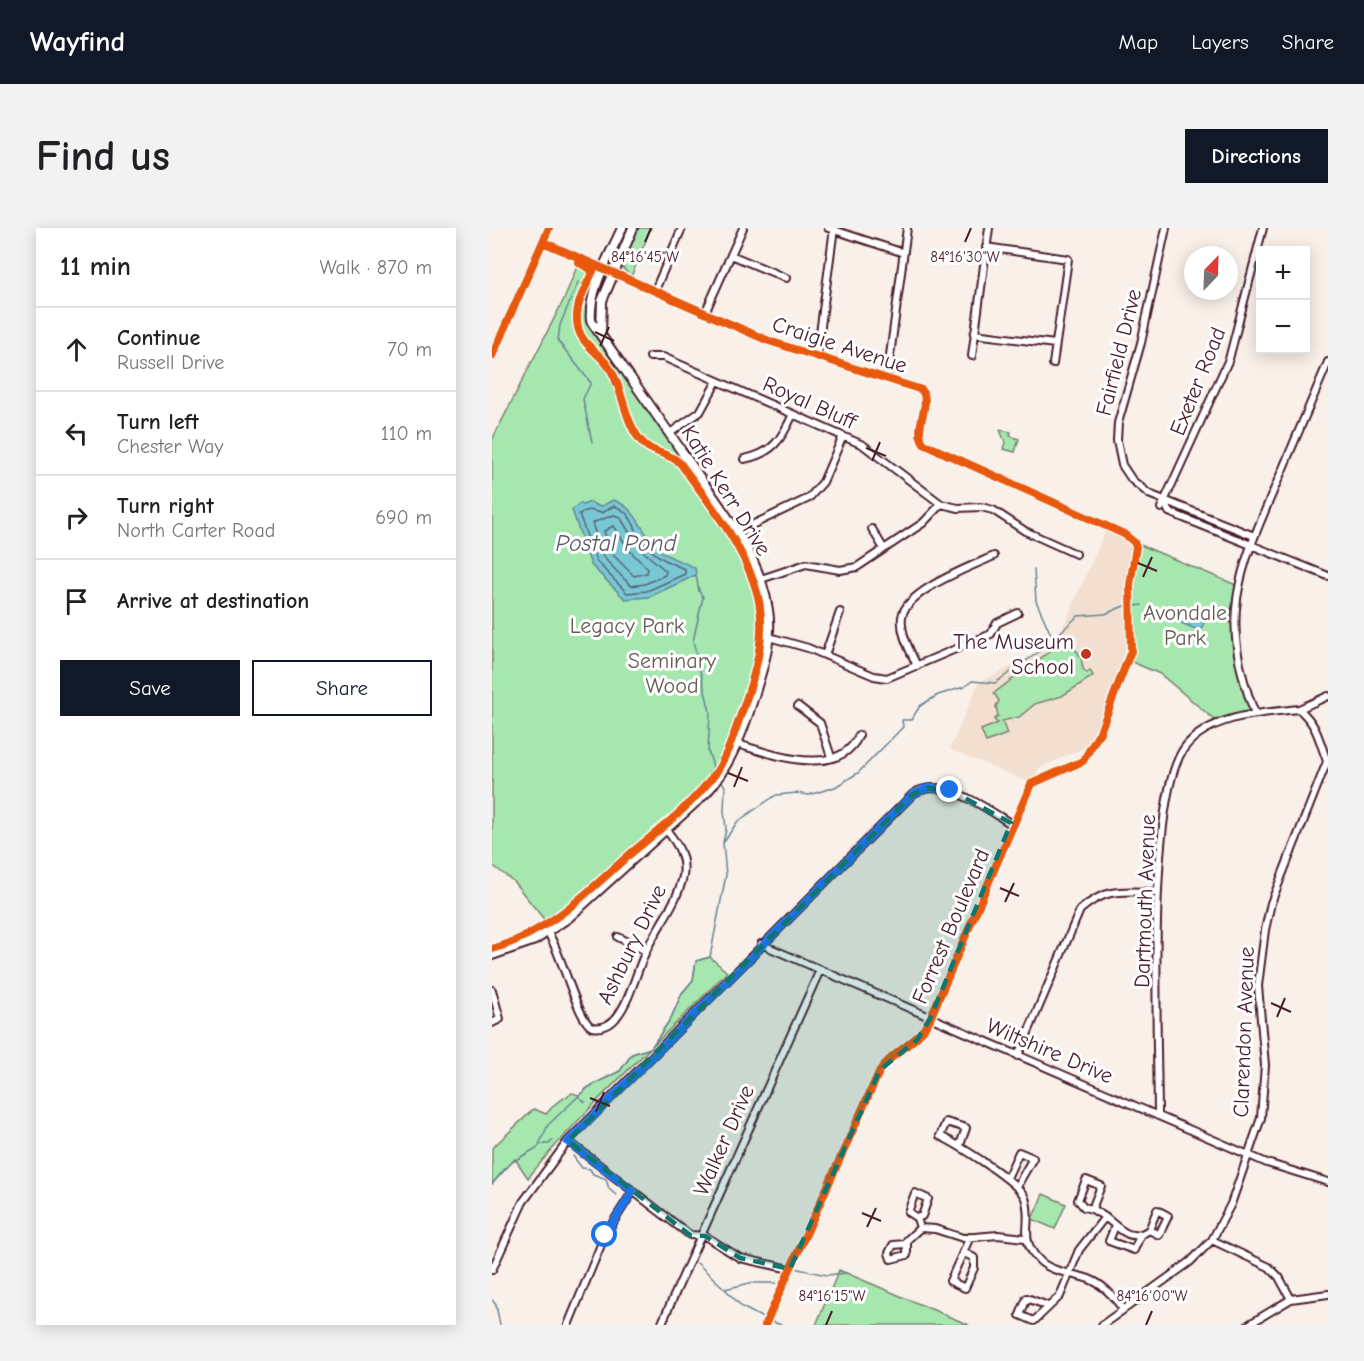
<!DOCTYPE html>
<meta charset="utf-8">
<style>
:root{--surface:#fff;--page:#f2f2f2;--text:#202124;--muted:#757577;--line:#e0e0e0;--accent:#111827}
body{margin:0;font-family:"Comic Neue",sans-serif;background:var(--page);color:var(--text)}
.controls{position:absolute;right:18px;top:18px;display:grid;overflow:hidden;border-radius:0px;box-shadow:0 3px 15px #0003}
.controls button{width:54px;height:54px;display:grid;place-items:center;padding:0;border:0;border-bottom:2px solid var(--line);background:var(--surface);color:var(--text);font:30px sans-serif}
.compass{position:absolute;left:692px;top:18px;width:54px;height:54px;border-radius:50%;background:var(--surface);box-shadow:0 3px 15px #0003;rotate:23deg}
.stop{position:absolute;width:18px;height:18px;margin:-14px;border:4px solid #1a73e8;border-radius:50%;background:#fff}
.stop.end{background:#1a73e8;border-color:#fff;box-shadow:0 2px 6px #0008}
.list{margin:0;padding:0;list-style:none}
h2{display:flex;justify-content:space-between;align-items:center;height:78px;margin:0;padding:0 24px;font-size:26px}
h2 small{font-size:20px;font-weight:400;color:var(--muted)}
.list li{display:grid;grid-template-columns:39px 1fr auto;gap:18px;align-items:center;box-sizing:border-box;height:84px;padding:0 24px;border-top:2px solid var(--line)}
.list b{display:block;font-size:22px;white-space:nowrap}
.list p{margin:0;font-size:20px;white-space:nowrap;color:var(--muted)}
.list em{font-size:20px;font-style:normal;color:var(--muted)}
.actions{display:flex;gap:12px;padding:18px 24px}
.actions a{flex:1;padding:14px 0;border:2px solid var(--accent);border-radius:0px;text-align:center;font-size:21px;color:var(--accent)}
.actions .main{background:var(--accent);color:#fff}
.icon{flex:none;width:33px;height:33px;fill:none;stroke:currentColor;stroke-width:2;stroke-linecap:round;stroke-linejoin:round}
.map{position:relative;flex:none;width:836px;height:1097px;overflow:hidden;border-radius:0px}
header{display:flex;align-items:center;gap:36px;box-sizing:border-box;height:84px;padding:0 30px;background:var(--accent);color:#fff}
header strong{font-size:28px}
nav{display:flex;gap:33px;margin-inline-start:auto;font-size:21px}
.intro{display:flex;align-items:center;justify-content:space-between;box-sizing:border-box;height:144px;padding:0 36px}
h1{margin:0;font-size:42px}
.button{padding:15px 27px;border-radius:0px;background:var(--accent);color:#fff;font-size:21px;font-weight:700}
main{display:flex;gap:36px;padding:0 36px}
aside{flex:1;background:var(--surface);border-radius:0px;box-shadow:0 3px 15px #0003}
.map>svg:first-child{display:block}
.built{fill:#f2dfcf}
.green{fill:#a6e6af;stroke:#78826d;stroke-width:1.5}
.water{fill:#78c7d5;stroke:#668491;stroke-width:1.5}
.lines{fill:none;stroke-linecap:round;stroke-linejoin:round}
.shore{stroke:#5c626f;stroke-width:1.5}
.stream{stroke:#668491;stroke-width:1.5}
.minor-casing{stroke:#4a1f2b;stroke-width:10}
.tertiary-casing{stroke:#4a1f2b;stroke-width:12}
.minor{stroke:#fff;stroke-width:6}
.tertiary{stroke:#fff;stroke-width:8}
.cycleway-casing{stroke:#fff;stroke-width:11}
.cycleway{stroke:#e8590c;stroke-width:8}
.route{stroke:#1a73e8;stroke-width:8}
.marked{fill:#0f766e;fill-opacity:0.2;stroke:#0f766e;stroke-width:4.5;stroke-dasharray:12 8;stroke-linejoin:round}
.ticks{fill:none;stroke:#4a1f2b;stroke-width:2}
.poi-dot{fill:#c8321e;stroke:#fff;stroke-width:2}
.labels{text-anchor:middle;stroke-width:6;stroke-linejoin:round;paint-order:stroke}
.street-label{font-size:22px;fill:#4a1f2b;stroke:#fff}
.park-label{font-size:22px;fill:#665b53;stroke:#fff}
.poi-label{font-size:22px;fill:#4a1f2b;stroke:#fff;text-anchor:end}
.water-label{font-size:24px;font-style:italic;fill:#5a5a66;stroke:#fff}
.ticks-label{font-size:15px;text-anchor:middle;fill:#4a1f2b;stroke:#fff;stroke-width:6;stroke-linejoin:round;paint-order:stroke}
</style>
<header>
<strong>Wayfind</strong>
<nav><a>Map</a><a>Layers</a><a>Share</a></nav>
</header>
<div class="intro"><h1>Find us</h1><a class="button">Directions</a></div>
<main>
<aside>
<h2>11 min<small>Walk · 870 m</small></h2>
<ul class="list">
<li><svg class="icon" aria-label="ahead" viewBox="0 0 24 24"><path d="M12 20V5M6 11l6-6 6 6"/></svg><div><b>Continue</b><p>Russell Drive</p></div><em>70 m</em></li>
<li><svg class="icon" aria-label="left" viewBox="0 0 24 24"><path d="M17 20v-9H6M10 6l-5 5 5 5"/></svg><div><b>Turn left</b><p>Chester Way</p></div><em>110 m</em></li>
<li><svg class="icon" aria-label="right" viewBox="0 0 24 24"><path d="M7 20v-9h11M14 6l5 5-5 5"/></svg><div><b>Turn right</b><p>North Carter Road</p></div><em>690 m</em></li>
<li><svg class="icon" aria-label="arrive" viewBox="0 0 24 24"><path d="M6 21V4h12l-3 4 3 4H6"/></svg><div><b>Arrive at destination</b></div></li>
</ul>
<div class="actions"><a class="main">Save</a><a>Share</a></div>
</aside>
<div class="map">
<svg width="836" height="1097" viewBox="0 0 836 1097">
<rect width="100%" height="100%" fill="#f9f0e9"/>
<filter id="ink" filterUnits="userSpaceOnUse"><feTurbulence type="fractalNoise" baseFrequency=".0167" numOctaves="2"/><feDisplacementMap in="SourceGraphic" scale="12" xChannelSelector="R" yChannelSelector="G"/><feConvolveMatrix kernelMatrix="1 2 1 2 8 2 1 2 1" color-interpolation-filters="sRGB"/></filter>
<g filter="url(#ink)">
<path class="built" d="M614,302L639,313L642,422L614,502L605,514L547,540L538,555L458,521L487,454L563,417Z"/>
<path class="green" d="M146,0H159L139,49L130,39Z
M87,33L105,41L95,72L94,92L237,296C251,325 270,356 271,389C273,425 249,507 229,537C209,566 181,587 155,610C122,639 90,670 55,695L21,653L0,637V212L73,69Z
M508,202L519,204L518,208L527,211L523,224L511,221L513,214Z
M639,313L744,357V422L759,484L724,493L668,446L638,433L642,422Z
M569,415C585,420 589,424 591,441L595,445L598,442L601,448L570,468L543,476L527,489L510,493L515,506L494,514L489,502L506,495L502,492L506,488L504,478L507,473L502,465Z
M218,729L235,744C170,812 94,877 36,950L23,931L0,956V920L42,881L54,886L64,875L80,865L87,867L100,857L128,843L140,826L159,820L179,790L190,765L201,752L204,733Z
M551,966L574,976L563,1001L540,991Z
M347,1042L477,1097H324Z"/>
<path class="water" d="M121,272C146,280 148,303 165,320C176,330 190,333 203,340L204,347L157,369L133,371L99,337L80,282L88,275L91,277L98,274L108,279Z
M689,383L713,393L708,403L685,393Z"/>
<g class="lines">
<path class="shore" d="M122,278C139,283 141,298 149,311C160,327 176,335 193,341V346L155,363L135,365L104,333L87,286L97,282L109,285Z
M122,287L128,289L146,319L174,343L173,347L153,356L139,358L111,329L100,295Z
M121,298L139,324L156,341L155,345L142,348L119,325L112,303Z"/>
<path class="stream" d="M86,54L68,97L66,113L99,155L91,171L100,214
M542,341L544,373L561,411
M204,347L207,363L211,369L201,413L218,484L216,523L222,542
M644,378L650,377
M232,614L245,594L284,567L305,565L317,567L343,559L366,545L411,499L410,492H419L428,478L446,467L472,459L480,453L503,455L548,423L586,388L613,386L632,378
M87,869L93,874
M103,873L108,876
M49,916H57L61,912
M81,928L90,940L98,941L101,946L114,951L117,961L124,967
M0,956L17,936L46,919L56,897L95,860L128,843L140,826L159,820L179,790L190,765L201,752L204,733L218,729L234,647L231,615L234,601L232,583L233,559L230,553
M205,1035L233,1061L258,1055H284
M306,1041L335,1047L355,1045
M234,1062L250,1079L271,1090
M0,1072L4,1077L8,1097
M281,1094L289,1097"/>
<g class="minor-casing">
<path id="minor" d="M336,0L412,25
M674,0L649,115L626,195L625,213L630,237L640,252L657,266L762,308
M51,14L277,113L430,162C440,178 420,200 432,216L632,306L642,314L644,319L638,357L639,423L608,504L591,533L539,556L438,791C425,817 404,820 388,842L273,1097
M494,19L576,31L561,136
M239,27L294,50
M163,62L190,0
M213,85L251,0
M482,106L563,116
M0,128L57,0
M325,128L342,0
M480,128L497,0
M158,129H171L371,217L449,276L466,280L489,279L501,282L533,303L584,326
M395,150L415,0
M178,205L208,184L225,153
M252,231C280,226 290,211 301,186
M672,273L677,284L836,348
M669,280L737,131L771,0
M380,301L392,321
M245,304L317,270L331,254L351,208
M269,351L314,336L348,342L365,339L431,295L449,276
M277,409L316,420L382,448L395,450L499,406L505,395L526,385
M333,427L348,384
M425,438C418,422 408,406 410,389C413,363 480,338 502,328
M306,478L328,495L339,529
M807,481L836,468
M763,486C726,390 746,345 784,257C801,216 819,175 836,134
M245,516C280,526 347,552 367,507
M56,705C69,723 86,794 100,799C109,801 118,797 124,790C139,771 144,744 154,723C165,699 186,674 191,648C194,630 186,616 175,603
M126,709L154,723
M269,716L775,935L836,954
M0,762L8,791L0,795
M526,828L588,682C616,658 632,664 666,664
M666,888C666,814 654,570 693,519C718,487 770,485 807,481C826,498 826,510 835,533
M76,913L198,1007L213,1008L248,1030L298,1041
M468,917L474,900L454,894L448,908C465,916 527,954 533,970C542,996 524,1010 549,1034C561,1044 582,1046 597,1051C612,1057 621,1068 631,1081
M515,950L527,924L541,930L525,958
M600,981L592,979L586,972L594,952L609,958L600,981L613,989
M425,990L430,988L436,971L423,965L416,984L425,990L428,1000L443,1001L471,1010L506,1007L533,1010
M623,998L617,1013L642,1022L648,1008
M720,1012L777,1039L787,1049L799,1071
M414,1016L401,1017L397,1025L399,1031L415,1027V1012L428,1000
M471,1024L482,1030V1040L473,1060L458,1053L478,1009
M0,1042L31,974L76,913L421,566C450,546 496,582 521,597
M556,1078L535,1070L528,1087L542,1093L568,1068L587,1022L613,989C628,1001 638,1015 657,1002L667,1007L676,988L665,982L657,1002
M76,1097L113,1007L141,963
M169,1097L328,742
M610,1097L698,1034L720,1012L739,976L769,890L773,837L766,758L773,702L779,675L836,531
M756,1097L799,1071L836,1066"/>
</g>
<g class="tertiary-casing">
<path id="tertiary" d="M109,106L110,73L141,0
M0,727L43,712L76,690L215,564C238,537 251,504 261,471C270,441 281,414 276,382C269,332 236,290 208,250C172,197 135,145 99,93C96,61 118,28 130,0"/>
</g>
<use href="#minor" class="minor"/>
<use href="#tertiary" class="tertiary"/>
<g class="cycleway-casing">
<path id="cycleway" d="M51,14L277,113L430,162C440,178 420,200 432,216L632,306L642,314L644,319L638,357L639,423L608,504L591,533L539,556L438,791C425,817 404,820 388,842L273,1097
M0,128L57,0
M0,721C57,705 94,665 137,627C167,602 200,577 223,546C234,530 241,510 247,492C263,448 279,401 262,355C247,311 215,272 188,235C178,225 162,226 152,216C133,198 132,166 120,144C109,123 86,118 85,92C84,75 94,58 101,43L86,34"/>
</g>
<use href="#cycleway" class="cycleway"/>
</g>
</g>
<g class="lines" filter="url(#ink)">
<path class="route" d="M113,1007L141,963L76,914L421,566L436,560L458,562"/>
</g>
<path class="marked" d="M436,560L458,562L519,595L438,791L425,812L388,842L298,1041L248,1030L213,1008L198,1007L76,913L421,566Z"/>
<path class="ticks" d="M153,14L159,0M473,14L479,0M103,104L122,113M108,118L117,99M374,220L394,228M380,233L388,214M646,335L665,343M651,349L660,329M236,545L256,553M242,559L250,539M508,660L527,668M513,674L522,655M779,775L799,784M785,789L793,770M98,870L118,878M104,884L112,864M370,985L389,993M375,999L384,980M334,1097L340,1083M654,1097L660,1083"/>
<circle class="poi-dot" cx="594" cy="426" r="6"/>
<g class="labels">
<g class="street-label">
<text transform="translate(348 116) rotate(18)" y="8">Craigie Avenue</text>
<text transform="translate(626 124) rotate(-76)" y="8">Fairfield Drive</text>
<text transform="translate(705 153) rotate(-68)" y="8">Exeter Road</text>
<text transform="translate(318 174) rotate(24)" y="8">Royal Bluff</text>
<text transform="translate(235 262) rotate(58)" y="8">Katie Kerr Drive</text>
<text transform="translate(652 673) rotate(-88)" y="8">Dartmouth Avenue</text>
<text transform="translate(458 698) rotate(-67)" y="8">Forrest Boulevard</text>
<text transform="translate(139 716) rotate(-64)" y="8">Ashbury Drive</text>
<text transform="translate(751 804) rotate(-88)" y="8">Clarendon Avenue</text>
<text transform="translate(558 822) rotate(23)" y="8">Wiltshire Drive</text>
<text transform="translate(231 912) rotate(-66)" y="8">Walker Drive</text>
</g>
<g class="park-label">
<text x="693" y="392">Avondale<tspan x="693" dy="25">Park</tspan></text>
<text x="135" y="405">Legacy Park</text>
<text x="180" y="440">Seminary<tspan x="180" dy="25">Wood</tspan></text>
</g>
<g class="poi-label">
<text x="582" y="421">The Museum<tspan x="582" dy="25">School</tspan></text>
</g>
<g class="water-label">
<text x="124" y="323">Postal Pond</text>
</g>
</g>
<g class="ticks-label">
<text x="153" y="34">84°16'45"W</text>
<text x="473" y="34">84°16'30"W</text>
<text x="340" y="1073">84°16'15"W</text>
<text x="660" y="1073">84°16'00"W</text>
</g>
</svg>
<div class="controls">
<button>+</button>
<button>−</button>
</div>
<svg class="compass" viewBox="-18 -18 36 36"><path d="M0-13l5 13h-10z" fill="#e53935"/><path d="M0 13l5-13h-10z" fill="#757577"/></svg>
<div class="stop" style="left:113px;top:1007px"></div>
<div class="stop end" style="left:458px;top:562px"></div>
</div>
</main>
